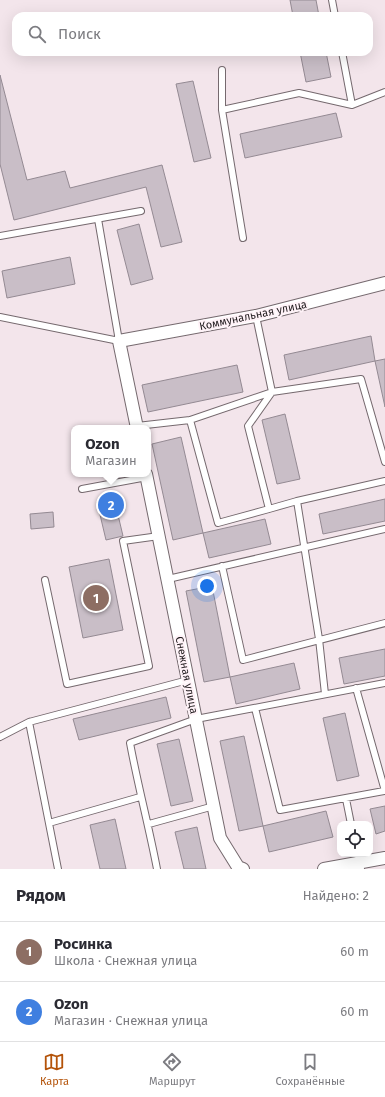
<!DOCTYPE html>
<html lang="ru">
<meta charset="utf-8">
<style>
:root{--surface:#fff;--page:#f2f2f3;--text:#2b2b33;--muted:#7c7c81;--line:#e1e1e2;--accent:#b45309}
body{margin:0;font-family:"Fira Sans",sans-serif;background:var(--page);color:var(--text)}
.controls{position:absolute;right:12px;bottom:12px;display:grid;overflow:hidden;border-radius:8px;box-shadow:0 4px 16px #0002}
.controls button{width:36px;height:36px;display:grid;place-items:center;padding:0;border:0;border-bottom:1px solid var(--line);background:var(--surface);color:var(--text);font:20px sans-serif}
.you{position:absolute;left:207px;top:586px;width:14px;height:14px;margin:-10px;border:3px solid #fff;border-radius:50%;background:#1a73e8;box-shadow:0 0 0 6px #1a73e833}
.badge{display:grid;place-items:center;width:26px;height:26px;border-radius:50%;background:var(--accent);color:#fff;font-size:13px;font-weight:700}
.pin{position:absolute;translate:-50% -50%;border:2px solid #fff;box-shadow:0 1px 4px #0006}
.popup{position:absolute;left:71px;top:425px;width:80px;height:52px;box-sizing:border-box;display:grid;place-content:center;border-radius:8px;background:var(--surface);filter:drop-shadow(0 1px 3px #0005);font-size:13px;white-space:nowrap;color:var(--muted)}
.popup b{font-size:15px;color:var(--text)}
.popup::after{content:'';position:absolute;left:50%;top:100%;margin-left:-8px;border:8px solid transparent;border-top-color:var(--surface)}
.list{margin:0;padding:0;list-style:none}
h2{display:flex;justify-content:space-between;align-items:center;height:52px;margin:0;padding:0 16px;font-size:17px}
h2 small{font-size:13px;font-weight:400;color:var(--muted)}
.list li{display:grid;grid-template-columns:26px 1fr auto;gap:12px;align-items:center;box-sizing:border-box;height:60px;padding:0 16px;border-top:1px solid var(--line)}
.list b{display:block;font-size:15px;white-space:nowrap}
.list p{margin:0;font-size:13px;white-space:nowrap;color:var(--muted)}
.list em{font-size:13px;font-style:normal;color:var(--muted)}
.icon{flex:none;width:22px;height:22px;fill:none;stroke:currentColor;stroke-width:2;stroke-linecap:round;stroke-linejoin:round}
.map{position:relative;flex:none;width:385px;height:869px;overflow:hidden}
.search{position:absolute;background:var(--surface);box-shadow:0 4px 16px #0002;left:12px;right:12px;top:12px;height:44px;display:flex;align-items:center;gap:10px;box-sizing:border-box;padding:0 14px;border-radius:12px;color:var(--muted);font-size:15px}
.sheet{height:172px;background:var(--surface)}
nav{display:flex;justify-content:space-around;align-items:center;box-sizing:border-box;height:56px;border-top:1px solid var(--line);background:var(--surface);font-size:11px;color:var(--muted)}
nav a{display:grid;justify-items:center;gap:2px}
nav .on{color:var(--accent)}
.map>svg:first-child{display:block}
.building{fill:#c9bec7;stroke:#948a93}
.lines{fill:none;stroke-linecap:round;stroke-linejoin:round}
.lane-casing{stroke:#75696e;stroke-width:8}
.street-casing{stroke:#75696e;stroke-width:14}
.lane{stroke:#fff;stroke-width:6}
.street{stroke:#fff;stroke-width:12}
.labels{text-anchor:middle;stroke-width:4;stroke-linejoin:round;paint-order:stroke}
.street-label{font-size:11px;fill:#201b1d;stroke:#fff3f8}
</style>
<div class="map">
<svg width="385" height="869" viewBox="0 0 385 869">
<rect width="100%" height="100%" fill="#f3e5eb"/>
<path class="building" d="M290,0H316L319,16H293Z
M300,52H326L331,77L306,82Z
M0,75L27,180L65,171L70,188L162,165L182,242L161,247L146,187L14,220L0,164Z
M193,81L211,158L194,162L176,84Z
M336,113L342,137L245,158L240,134Z
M139,224L153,279L131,285L117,230Z
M70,257L75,284L7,298L2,271Z
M371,336L375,361L289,380L284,355Z
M385,359V407L375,361Z
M237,365L243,392L148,412L142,385Z
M285,414L300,479L277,484L262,420Z
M181,437L203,533L173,540L152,444Z
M114,498L123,536L106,540L97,502Z
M385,499V521L323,534L319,514Z
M53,512L54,527L31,529L30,514Z
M265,519L271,544L209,558L203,533Z
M109,559L123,630L83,638L69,567Z
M212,586L230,677L204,682L186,591Z
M385,649V676L344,684L339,658Z
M294,663L300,689L236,704L230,677Z
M166,697L171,718L79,740L73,719Z
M345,713L359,776L337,781L323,718Z
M244,736L263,826L239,831L220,741Z
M179,739L193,801L171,806L157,744Z
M385,806V831L376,834L370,809Z
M326,811L333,837L269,852L263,826Z
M115,819L126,869H100L90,825Z
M197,827L206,869H184L175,832Z"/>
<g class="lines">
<g class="lane-casing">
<path id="lane" d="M332,0L335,16
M342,52L352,105
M222,70V110L243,238
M222,110L299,93L352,105L385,92
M0,236L141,211
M256,316L272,392L248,426L269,509L297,501L319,639L325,694
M0,317L119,341L98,219
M190,420L218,523L269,509
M137,426L190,420L272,392L361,379L385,462
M82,489L147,477
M297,501L385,481
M222,566L243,660L385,623
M168,579L385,529
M45,580L67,684L149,666L123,541L159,536
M356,688L385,791
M255,708L280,810L384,791
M0,737L29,722
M346,799L351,824
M49,823L140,797
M149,824L214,806
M358,854L361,869
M58,869L29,722L188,680
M157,869C149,827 138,786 130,743L196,719L385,683"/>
</g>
<g class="street-casing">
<path id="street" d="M137,428L119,341L256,316L385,283
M146,474L220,838L238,867L243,869
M324,869L385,858"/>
</g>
<use href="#lane" class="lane"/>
<use href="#street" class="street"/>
</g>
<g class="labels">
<g class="street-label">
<text transform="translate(253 315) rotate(-12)" y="4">Коммунальная улица</text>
<text transform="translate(187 675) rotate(79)" y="4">Снежная улица</text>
</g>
</g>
</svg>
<div class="controls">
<button><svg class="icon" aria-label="locate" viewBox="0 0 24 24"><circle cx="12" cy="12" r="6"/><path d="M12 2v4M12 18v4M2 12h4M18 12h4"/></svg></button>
</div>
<div class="you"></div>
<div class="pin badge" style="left:96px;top:598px;background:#8d6e63">1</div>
<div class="pin badge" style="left:111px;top:505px;background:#3f7fe0">2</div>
<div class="popup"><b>Ozon</b>Магазин</div>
<div class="search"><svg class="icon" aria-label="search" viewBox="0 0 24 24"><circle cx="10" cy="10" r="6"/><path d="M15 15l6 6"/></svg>Поиск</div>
</div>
<section class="sheet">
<h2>Рядом<small>Найдено: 2</small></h2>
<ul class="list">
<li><span class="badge" style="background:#8d6e63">1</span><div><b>Росинка</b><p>Школа · Снежная улица</p></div><em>60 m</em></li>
<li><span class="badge" style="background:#3f7fe0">2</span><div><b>Ozon</b><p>Магазин · Снежная улица</p></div><em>60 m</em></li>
</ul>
</section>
<nav>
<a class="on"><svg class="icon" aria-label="map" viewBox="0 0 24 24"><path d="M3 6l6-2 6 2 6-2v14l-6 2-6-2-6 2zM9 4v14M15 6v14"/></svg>Карта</a>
<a><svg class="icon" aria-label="directions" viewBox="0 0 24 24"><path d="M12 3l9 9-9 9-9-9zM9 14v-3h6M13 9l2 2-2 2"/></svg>Маршрут</a>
<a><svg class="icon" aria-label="saved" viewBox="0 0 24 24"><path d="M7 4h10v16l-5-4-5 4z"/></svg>Сохранённые</a>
</nav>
